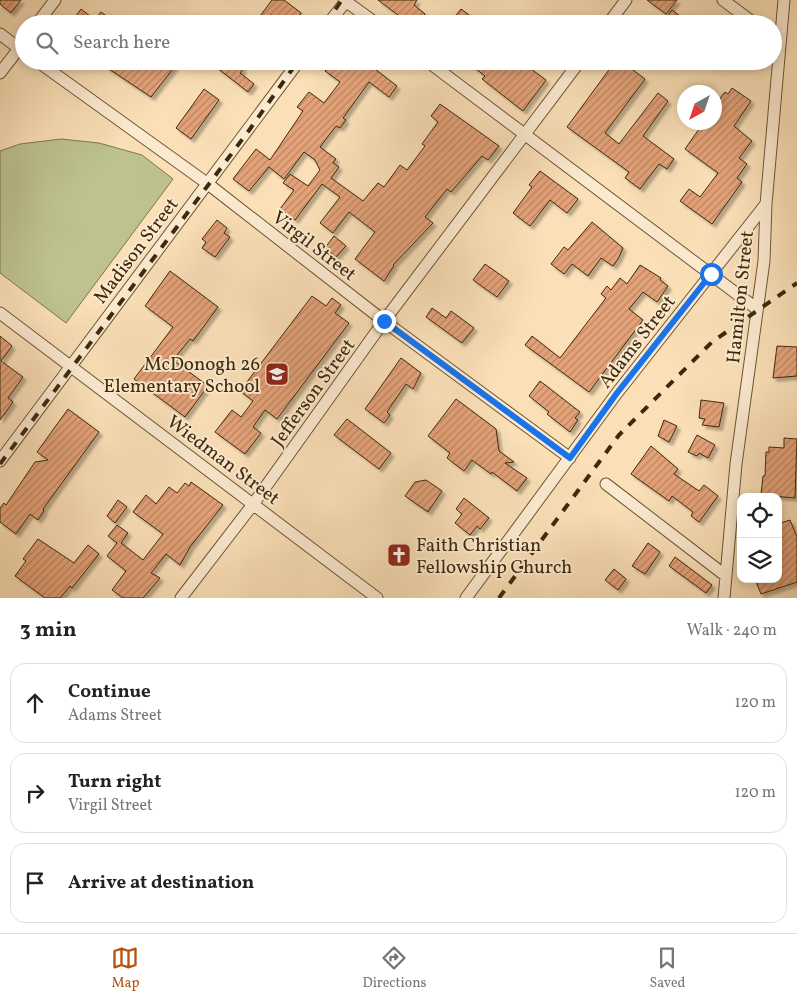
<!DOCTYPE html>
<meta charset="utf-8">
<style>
:root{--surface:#fff;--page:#f6f6f6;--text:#222;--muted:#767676;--line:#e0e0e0;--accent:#b45309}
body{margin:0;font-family:Vollkorn,serif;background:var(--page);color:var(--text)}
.controls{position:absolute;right:15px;bottom:15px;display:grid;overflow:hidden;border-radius:10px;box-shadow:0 2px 8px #0003}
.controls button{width:45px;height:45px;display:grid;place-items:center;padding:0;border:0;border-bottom:1px solid var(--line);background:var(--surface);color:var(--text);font:25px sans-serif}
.compass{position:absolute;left:677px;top:85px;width:45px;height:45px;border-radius:50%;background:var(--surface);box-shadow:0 2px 8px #0003;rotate:220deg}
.stop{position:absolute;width:15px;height:15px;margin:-11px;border:4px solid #1a73e8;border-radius:50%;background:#fff}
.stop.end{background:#1a73e8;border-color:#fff;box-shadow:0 1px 5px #0008}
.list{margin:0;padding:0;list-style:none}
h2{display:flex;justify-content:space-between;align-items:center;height:65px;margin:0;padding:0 20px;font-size:21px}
h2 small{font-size:16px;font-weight:400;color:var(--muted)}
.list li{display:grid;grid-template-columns:32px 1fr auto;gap:15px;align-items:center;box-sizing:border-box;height:80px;margin:0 10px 10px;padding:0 10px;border:1px solid var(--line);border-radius:15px}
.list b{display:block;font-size:19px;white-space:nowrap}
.list p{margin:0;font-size:16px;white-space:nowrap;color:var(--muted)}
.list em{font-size:16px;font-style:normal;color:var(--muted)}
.icon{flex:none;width:28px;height:28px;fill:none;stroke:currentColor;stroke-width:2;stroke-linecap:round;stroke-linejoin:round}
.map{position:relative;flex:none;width:797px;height:598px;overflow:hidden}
.search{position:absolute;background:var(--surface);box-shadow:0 2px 8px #0003;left:15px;right:15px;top:15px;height:55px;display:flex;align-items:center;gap:12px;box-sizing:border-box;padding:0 18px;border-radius:28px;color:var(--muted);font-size:19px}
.sheet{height:335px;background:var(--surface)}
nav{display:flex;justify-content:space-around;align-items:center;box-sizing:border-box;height:70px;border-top:1px solid var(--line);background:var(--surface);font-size:14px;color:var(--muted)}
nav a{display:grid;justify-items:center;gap:2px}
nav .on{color:var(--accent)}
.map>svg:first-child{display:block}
.green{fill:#bdc28f;stroke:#7d764d}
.building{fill:url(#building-hatch);stroke:#3d290b;filter:url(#shadow)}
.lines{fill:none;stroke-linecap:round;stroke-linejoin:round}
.street-casing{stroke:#6c5636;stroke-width:13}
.street{stroke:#fcead0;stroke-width:11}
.rail{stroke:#3d290b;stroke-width:4;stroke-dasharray:9 9;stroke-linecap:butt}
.route{stroke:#1a73e8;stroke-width:6}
.labels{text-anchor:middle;stroke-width:4;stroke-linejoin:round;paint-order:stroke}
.street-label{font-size:19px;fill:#3d290b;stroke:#fcead0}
.poi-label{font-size:19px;fill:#3d290b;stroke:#fcead0;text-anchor:end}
</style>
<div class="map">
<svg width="797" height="598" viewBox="0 0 797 598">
<defs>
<pattern id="building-hatch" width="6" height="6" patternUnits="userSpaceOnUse" patternTransform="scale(1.25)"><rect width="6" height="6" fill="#e4a279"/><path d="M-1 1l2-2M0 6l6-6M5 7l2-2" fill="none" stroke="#ba8461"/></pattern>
<filter id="shadow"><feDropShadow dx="3.5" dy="3.5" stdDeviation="1" flood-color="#0004"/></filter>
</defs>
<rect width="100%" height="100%" fill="#fadfb7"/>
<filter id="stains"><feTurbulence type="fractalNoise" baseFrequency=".004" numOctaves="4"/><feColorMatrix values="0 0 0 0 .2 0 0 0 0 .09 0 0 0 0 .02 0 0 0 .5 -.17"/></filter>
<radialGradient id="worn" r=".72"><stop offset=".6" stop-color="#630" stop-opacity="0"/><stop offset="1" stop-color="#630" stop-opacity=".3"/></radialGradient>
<path class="green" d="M61,139L99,143L142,155L173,179L66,323L0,273V151L20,144Z"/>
<path class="building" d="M0,0H21L11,13L0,4Z
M272,0H284L301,13L293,24H283L277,20L274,24H254Z
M378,0H417L414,5L425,14L418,24H410Z
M647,0H677L666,14Z
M81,9L95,20L101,12L117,24H70Z
M461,9L469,15L463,24H449Z
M672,10L690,24H662Z
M110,61H170L176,65L151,97L106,67Z
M221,61H234L243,69L240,73L254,84L248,92L216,67Z
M333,61H375L371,66L397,86L389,97L369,82L343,118L346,120L340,128L336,126L320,147L336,159L333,163L339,167L331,178L363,201L378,183L384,187L400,165L407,170L425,146L422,144L438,122L431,116L440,104L499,146L488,160L482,156L451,192L447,189L425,217L433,223L393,265L394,266L384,281L355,259L375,232L349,212L333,233L320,223L340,197L322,184L295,220L280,209L294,190L283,183L290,174L308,186L320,170L315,160L304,152L284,179L269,167L249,191L233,179L256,149L270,160L303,111L297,107L309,92L324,103L340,82L325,71Z
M466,61H520L546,80L523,111L482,79L485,76Z
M604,61H621L645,79L605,133L619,144L658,93L668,101L643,136L674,159L667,169L659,164L640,189L625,178L629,172L567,127L611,67Z
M732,88L751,101L734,126L752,141L739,158L747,164L737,178L742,182L712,224L680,201L689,189L700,197L718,173L685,149L704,122H714V106L725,92L728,94Z
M204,89L219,100L191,139L176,128Z
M540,171L578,199L567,213L550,200L530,226L513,213L532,187L529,185Z
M217,220L227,228L224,233L230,237L215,257L202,248L206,242L202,239Z
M592,222L623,248L618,259L613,266L601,258L588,276L572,264L564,274L551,264L564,247L568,250Z
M334,236L346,246L336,257L325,248Z
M485,264L509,281L497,297L473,280Z
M640,265L661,278L660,280L668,286L657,302L643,292L629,309L643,320L589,392L525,345L532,336L560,358L606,298L601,294L607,286L611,290L620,278L627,284Z
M170,271L218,307L193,341L190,339L173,360L208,386L185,417L134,379L173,327L145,306Z
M312,296L326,306L332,298L341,305L335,313L349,323L277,419L265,410L253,427L261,433L245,454L215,432L232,410L241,417L253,401L240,391Z
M432,308L446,318L451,311L474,328L462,343L426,317Z
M0,336L12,346L1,361L23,377L8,398L13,402L0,420Z
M777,346L797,347V376L773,378Z
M401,358L421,373L413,389L406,384L387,412L390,415L384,423L365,409Z
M540,381L580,412L575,418L578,420L570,432L547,414L549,412L529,396Z
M456,399L496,429L499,451L514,462L505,463L527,478L517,491L492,472L491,474L472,460L464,471L447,458L450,453L428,436Z
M701,400L724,403L719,427L702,425L705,419L699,418Z
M68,409L99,432L43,509L44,511L38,520L30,514L16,534L0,522V508L4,503L6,505L35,462L48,460L37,452Z
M347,419L391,453L379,469L334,435Z
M664,420L677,426L669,442L658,436Z
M697,435L715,445L708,458L699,453L697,456L688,452Z
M784,438L797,439L795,498L761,495L763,476H765L766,452H769V447L784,448Z
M651,446L678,469L674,474L699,491L704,485L718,496L699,522L691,516L693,512L672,496L669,501L631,474Z
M426,480L442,491L428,512L405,496L415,482Z
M191,482L223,505L190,547L180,565L166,554L151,573L160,578L143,598H123L112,590L126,571L107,556L117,543L108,536L117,525L128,533L121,543L143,560L163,534L133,512L146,495L156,504L169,487L177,493L185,483L189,486Z
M464,498L489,518L480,529L477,526L470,535L455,523L462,514L456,509Z
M118,500L127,507L115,523L107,516Z
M790,520L797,537V582L761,594L755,579H778V524Z
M38,539L74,563L88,545L99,554L72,588L70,586L60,598H45L15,576L26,561L23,559Z
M648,543L660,552L645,574L632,566Z
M675,557L712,585L706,593L669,566Z
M614,569L626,579L618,590L605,580Z"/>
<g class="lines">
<g class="street-casing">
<path id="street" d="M344,0L377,24
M723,0L755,24
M37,24L55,0
M328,24L347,0
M608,24L626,0
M0,34L24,52
M37,61L208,184L384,321L570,458
M427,61L757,309
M0,73L24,42
M0,313L377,598
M0,461L299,61
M606,484L726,576
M181,598L254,503L384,321L580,61
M466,598L617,393L766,204
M724,598L736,464L764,261L766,204L784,0"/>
</g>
<use href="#street" class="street"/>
<path class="rail" d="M325,24L342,0
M0,464L250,129L298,61
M499,598L619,435L712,342L797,283"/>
</g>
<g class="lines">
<path class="route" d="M384,321L570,458L617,393L711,274"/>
</g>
<defs>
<g id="school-square" transform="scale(1.25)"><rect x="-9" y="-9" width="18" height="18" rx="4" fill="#8f2418" stroke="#fcead0"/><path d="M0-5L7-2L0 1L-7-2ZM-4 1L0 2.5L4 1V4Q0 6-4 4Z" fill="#fff"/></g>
<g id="church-square" transform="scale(1.25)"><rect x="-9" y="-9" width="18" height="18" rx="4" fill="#8f2418" stroke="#fcead0"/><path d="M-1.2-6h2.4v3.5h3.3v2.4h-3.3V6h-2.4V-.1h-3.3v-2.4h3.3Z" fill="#fff"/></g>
</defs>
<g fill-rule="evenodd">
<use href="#school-square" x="277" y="374"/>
<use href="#church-square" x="399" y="555"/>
</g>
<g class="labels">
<g class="street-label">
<text transform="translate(315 245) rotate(38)" y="7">Virgil Street</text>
<text transform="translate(135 250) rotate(-53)" y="7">Madison Street</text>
<text transform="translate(739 297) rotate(-84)" y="7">Hamilton Street</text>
<text transform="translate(636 341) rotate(-52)" y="7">Adams Street</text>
<text transform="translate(312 392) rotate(-54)" y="7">Jefferson Street</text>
<text transform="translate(224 459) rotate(37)" y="7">Wiedman Street</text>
</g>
<g class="poi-label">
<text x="260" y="370">McDonogh 26<tspan x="260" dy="22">Elementary School</tspan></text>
<text x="416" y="551" text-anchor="start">Faith Christian<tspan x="416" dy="22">Fellowship Church</tspan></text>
</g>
</g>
<rect width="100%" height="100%" filter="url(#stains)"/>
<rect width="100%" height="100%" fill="url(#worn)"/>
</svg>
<div class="controls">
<button><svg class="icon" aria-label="locate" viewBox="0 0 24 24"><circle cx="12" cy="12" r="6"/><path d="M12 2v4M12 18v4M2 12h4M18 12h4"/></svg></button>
<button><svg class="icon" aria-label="layers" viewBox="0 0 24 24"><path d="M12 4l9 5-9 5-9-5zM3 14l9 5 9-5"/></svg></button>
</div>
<svg class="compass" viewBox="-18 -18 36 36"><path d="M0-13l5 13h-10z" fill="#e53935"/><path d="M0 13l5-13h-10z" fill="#767676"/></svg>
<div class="stop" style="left:711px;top:274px"></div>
<div class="stop end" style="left:384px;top:321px"></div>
<div class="search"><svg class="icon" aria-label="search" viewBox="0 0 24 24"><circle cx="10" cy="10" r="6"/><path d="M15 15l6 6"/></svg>Search here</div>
</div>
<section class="sheet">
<h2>3 min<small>Walk · 240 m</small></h2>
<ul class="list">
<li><svg class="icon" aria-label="ahead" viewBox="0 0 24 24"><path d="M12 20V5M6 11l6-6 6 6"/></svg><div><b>Continue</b><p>Adams Street</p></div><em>120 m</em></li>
<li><svg class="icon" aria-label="right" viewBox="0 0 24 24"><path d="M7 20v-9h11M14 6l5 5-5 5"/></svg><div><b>Turn right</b><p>Virgil Street</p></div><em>120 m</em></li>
<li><svg class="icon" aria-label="arrive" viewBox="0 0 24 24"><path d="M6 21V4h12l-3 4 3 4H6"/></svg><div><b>Arrive at destination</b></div></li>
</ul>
</section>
<nav>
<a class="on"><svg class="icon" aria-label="map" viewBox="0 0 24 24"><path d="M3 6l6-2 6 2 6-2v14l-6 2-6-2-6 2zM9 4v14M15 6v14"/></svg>Map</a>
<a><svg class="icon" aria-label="directions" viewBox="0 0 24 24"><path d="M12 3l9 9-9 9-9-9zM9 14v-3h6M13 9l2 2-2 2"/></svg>Directions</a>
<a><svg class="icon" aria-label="saved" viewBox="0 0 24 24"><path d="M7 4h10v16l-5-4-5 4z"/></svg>Saved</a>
</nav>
